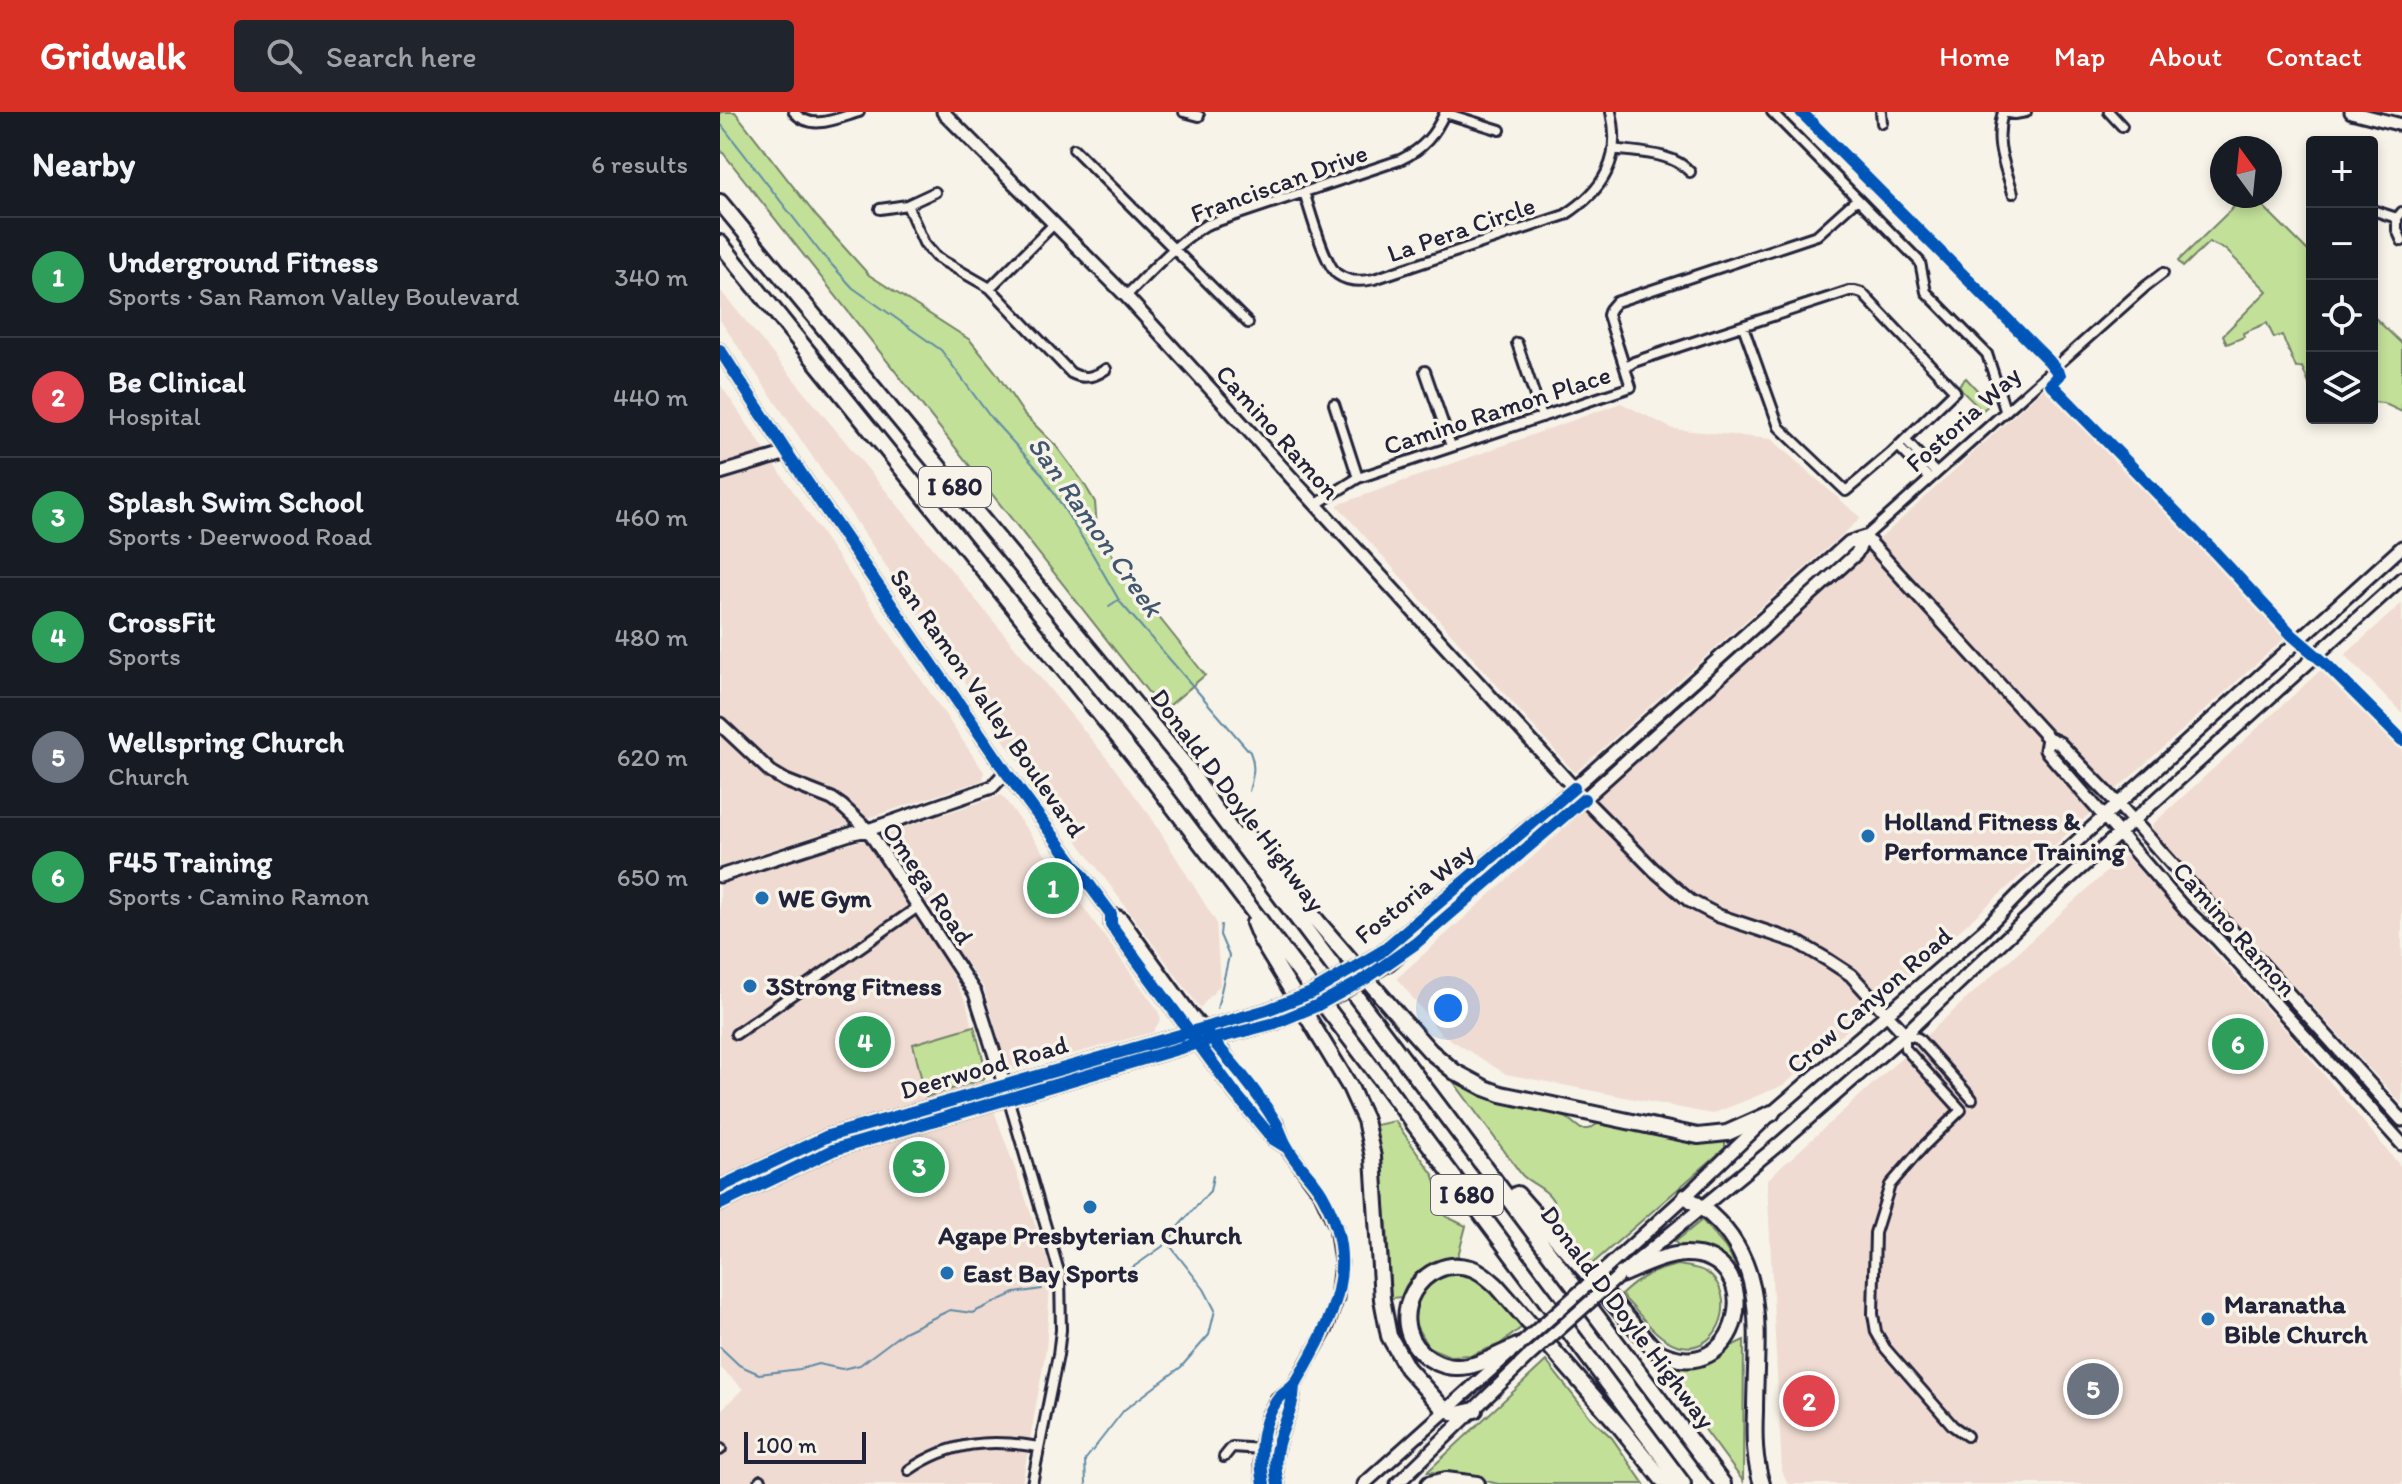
<!DOCTYPE html>
<meta charset="utf-8">
<style>
:root{--surface:#171b24;--page:#20242c;--text:#f1f3f6;--muted:#9ea1a6;--line:#363941;--accent:#d93025}
body{margin:0;font-family:Itim,sans-serif;background:var(--page);color:var(--text)}
.controls{position:absolute;right:24px;top:24px;display:grid;overflow:hidden;border-radius:8px;box-shadow:0 4px 12px #0003}
.controls button{width:72px;height:72px;display:grid;place-items:center;padding:0;border:0;border-bottom:2px solid var(--line);background:var(--surface);color:var(--text);font:40px sans-serif}
.compass{position:absolute;left:1490px;top:24px;width:72px;height:72px;border-radius:50%;background:var(--surface);box-shadow:0 4px 12px #0003;rotate:345deg}
.scale{position:absolute;left:24px;bottom:20px;width:122px;box-sizing:border-box;padding-left:8px;border:4px solid #22223b;border-top:0;font-size:22px;line-height:28px;white-space:nowrap;color:#22223b;-webkit-text-stroke:6px #f7f3e8;paint-order:stroke}
.you{position:absolute;left:728px;top:896px;width:28px;height:28px;margin:-20px;border:6px solid #fff;border-radius:50%;background:#1a73e8;box-shadow:0 0 0 12px #1a73e833}
.badge{display:grid;place-items:center;width:52px;height:52px;border-radius:50%;background:var(--accent);color:#fff;font-size:26px;font-weight:700}
.pin{position:absolute;translate:-50% -50%;border:4px solid #fff;box-shadow:0 2px 8px #0006}
.list{margin:0;padding:0;list-style:none}
h2{display:flex;justify-content:space-between;align-items:center;height:104px;margin:0;padding:0 32px;font-size:34px}
h2 small{font-size:26px;font-weight:400;color:var(--muted)}
.list li{display:grid;grid-template-columns:52px 1fr auto;gap:24px;align-items:center;box-sizing:border-box;height:120px;padding:0 32px;border-top:2px solid var(--line)}
.list b{display:block;font-size:30px;white-space:nowrap}
.list p{margin:0;font-size:26px;white-space:nowrap;color:var(--muted)}
.list em{font-size:26px;font-style:normal;color:var(--muted)}
.icon{flex:none;width:44px;height:44px;fill:none;stroke:currentColor;stroke-width:2;stroke-linecap:round;stroke-linejoin:round}
.map{position:relative;flex:none;width:1682px;height:1372px;overflow:hidden}
header{display:flex;align-items:center;gap:48px;box-sizing:border-box;height:112px;padding:0 40px;background:var(--accent);color:#fff}
header strong{font-size:38px}
nav{display:flex;gap:44px;margin-inline-start:auto;font-size:28px}
.search{width:560px;height:72px;background:var(--page);display:flex;align-items:center;gap:20px;box-sizing:border-box;padding:0 28px;border-radius:8px;color:var(--muted);font-size:30px}
main{display:flex}
aside{flex:1;background:var(--surface)}
.map>svg:first-child{display:block}
.built{fill:#efdbd1}
.green{fill:#c2e098;stroke:#72816a;stroke-width:2}
.lines{fill:none;stroke-linecap:round;stroke-linejoin:round}
.stream{stroke:#608aa5;stroke-width:2}
.street-casing{stroke:#22223b;stroke-width:14}
.secondary-casing{stroke:#22223b;stroke-width:17}
.highway-casing{stroke:#22223b;stroke-width:20}
.street{stroke:#f7f3e8;stroke-width:8}
.secondary{stroke:#f7f3e8;stroke-width:11}
.highway{stroke:#f7f3e8;stroke-width:14}
.secondary-bridge-casing{stroke:#22223b;stroke-width:17;stroke-linecap:butt}
.secondary-bridge{stroke:#f7f3e8;stroke-width:11}
.cycleway-casing{stroke:#f7f3e8;stroke-width:17}
.cycleway{stroke:#0057b8;stroke-width:12}
.poi-dot{fill:#1f6fb2;stroke:#f7f3e8;stroke-width:3}
.labels{text-anchor:middle;stroke-width:7;stroke-linejoin:round;paint-order:stroke}
.shield{fill:#f7f3e8;stroke:#62616f;stroke-width:2}
.shield-label{font-size:24px;font-weight:bold;fill:#22223b}
.street-label{font-size:26px;fill:#22223b;stroke:#f7f3e8}
.poi-label{font-size:26px;font-weight:bold;fill:#22223b;stroke:#f7f3e8;text-anchor:start}
.water-label{font-size:28px;font-style:italic;fill:#415670;stroke:#f7f3e8}
</style>
<header>
<strong>Gridwalk</strong>
<div class="search"><svg class="icon" aria-label="search" viewBox="0 0 24 24"><circle cx="10" cy="10" r="6"/><path d="M15 15l6 6"/></svg>Search here</div>
<nav><a>Home</a><a>Map</a><a>About</a><a>Contact</a></nav>
</header>
<main>
<aside>
<h2>Nearby<small>6 results</small></h2>
<ul class="list">
<li><span class="badge" style="background:#2e9e5b">1</span><div><b>Underground Fitness</b><p>Sports · San Ramon Valley Boulevard</p></div><em>340 m</em></li>
<li><span class="badge" style="background:#e0444e">2</span><div><b>Be Clinical</b><p>Hospital</p></div><em>440 m</em></li>
<li><span class="badge" style="background:#2e9e5b">3</span><div><b>Splash Swim School</b><p>Sports · Deerwood Road</p></div><em>460 m</em></li>
<li><span class="badge" style="background:#2e9e5b">4</span><div><b>CrossFit</b><p>Sports</p></div><em>480 m</em></li>
<li><span class="badge" style="background:#6b7280">5</span><div><b>Wellspring Church</b><p>Church</p></div><em>620 m</em></li>
<li><span class="badge" style="background:#2e9e5b">6</span><div><b>F45 Training</b><p>Sports · Camino Ramon</p></div><em>650 m</em></li>
</ul>
</aside>
<div class="map">
<svg width="1682" height="1372" viewBox="0 0 1682 1372">
<rect width="100%" height="100%" fill="#f7f3e8"/>
<filter id="ink" filterUnits="userSpaceOnUse"><feTurbulence type="fractalNoise" baseFrequency=".0125" numOctaves="2"/><feDisplacementMap in="SourceGraphic" scale="16" xChannelSelector="R" yChannelSelector="G"/><feConvolveMatrix kernelMatrix="1 2 1 2 8 2 1 2 1" color-interpolation-filters="sRGB"/></filter>
<g filter="url(#ink)">
<path class="built" d="M0,178L389,649L431,705L496,810L500,873L480,896L287,633L0,208Z
M0,272L264,660L263,668L6,753L8,760L142,729L282,683L437,897L441,907L433,920L295,958H291L287,955L264,876L246,850L229,858L246,889L268,982L331,1157L326,1237L302,1372H0V1299L23,1277L0,1255Z
M1325,275L1518,474L1565,526L1171,880L1064,973L992,1002L786,962L720,921L677,866L857,705Z
M901,291L953,317L1051,327L1141,406L855,661L617,393Z
M1682,491V601L1625,543Z
M1603,556L1682,634V992L1434,722L1432,713Z
M1405,743L1574,927L1682,1056V1372H1068L1062,1359L1047,1068Z"/>
<path class="green" d="M0,0H15L97,105L149,163L250,228L275,259L304,302L336,334L363,370L375,390L377,417L402,459L485,563L443,599L0,37Z
M1525,84H1533L1592,143V279L1582,255L1576,256L1562,223L1554,226L1547,211L1523,221L1524,225L1507,232L1503,223L1547,179L1506,138L1489,130L1463,155L1458,149Z
M1652,203L1682,232V300L1663,291L1652,290Z
M1246,266L1270,292L1262,299L1242,279L1239,273Z
M254,914L266,958L264,967L206,985L193,932Z
M733,963L814,995L847,1006L861,1017H869L879,1011L964,1027L1005,1025V1036L872,1152C860,1137 842,1119 836,1099C832,1088 838,1096 832,1087C826,1076 811,1072 802,1063L730,965Z
M675,1009L714,1064L725,1104L746,1114L738,1144C715,1148 687,1159 682,1185L671,1186L667,1114L656,1013Z
M982,1108L1005,1135L1015,1152L1010,1156L988,1140L960,1135L955,1130Z
M958,1153C970,1155 984,1156 993,1166C1017,1192 996,1245 957,1233C934,1226 918,1198 901,1183C920,1165 932,1159 958,1153Z
M730,1162C768,1163 779,1188 802,1215L780,1232L752,1243L730,1244L708,1235L694,1210C699,1179 701,1175 730,1162Z
M1024,1228L1023,1369L933,1247L935,1245C978,1263 987,1244 1024,1228Z
M826,1249L871,1306L892,1326L924,1372H778L735,1361L707,1360Z"/>
<g class="lines">
<path class="stream" d="M0,11L100,140L133,176L221,238L271,306L322,362L373,443L400,490L530,640C536,654 533,664 529,679
M389,494L398,488
M497,897L509,844L500,823L501,813
M361,1169L409,1158L446,1132
M0,1235L19,1253L39,1262L80,1257L98,1252L122,1257L140,1253L184,1220L230,1198L252,1201L295,1181L322,1177
M366,1372L365,1348L404,1298L461,1255L489,1223L495,1198L484,1177L448,1131L457,1116L490,1079L493,1064"/>
<g class="street-casing">
<path id="street" d="M74,0C91,20 118,6 139,0
M464,0L479,4
M1052,0L1200,150L1206,180L1267,242L1285,298
M1161,0L1162,11
M1283,0C1274,32 1284,50 1293,81
M1283,0L1295,2L1306,0
M1389,0L1402,14
M725,1L780,18
M354,37L528,211
M893,37C918,41 953,40 970,60
M584,80C590,98 604,151 617,162C628,170 641,170 654,167L845,103C884,78 902,47 891,0
M187,93L204,131L216,145L270,176L351,261C364,268 375,265 386,257
M160,97L187,93L215,80
M1652,98L1677,106
M1682,100L1677,106V118L1682,129
M270,176L333,113
M406,184C431,159 456,131 486,113L680,48C703,37 715,23 725,0
M797,231L822,305
M905,256L914,250L958,235L1129,179H1135L1142,181L1235,279L1171,341L1126,379L1059,315L1023,214
M705,259L731,334
M614,292L638,366
M1185,328L1215,360
M1178,334L1209,366
M595,393L638,366L911,275L888,203L890,197L896,190L1097,123L1137,87
M1145,425L1426,174L1443,161
M16,922L198,795
M284,972L340,1163L341,1218L338,1243L312,1372
M1247,1324L1233,1314L1165,1236L1156,1220L1153,1202L1155,1121L1170,1073L1203,1035L1241,998L1185,936V922L1198,926L1252,987
M0,1338L1,1337
M504,1345L512,1335L542,1337
M189,1358C231,1329 270,1327 319,1335
M38,1372L41,1368"/>
</g>
<g class="secondary-casing">
<path id="secondary" d="M223,0L406,184L864,687L934,758L970,789L999,804L1077,830L1108,848L1131,863L1185,922
M1631,0L1682,13
M0,238L67,341L286,660L391,802V813L514,980L553,1027L566,1035
M0,361L67,341
M1145,425L1328,626L1339,631L1398,692L1682,1008
M0,612L51,660L66,669L112,687L122,694L148,718L255,881L284,972
M1328,626L1326,638L1464,796L1498,828L1682,1032
M0,764L133,721L148,718L272,675L286,660
M391,802L401,806L472,904L504,941L557,1012L566,1035L601,1082L616,1115L621,1150L617,1186L606,1217L574,1274L557,1287L548,1304L542,1328L541,1353L544,1372
M661,840L854,676L1129,430L1145,425
M670,851L864,687L1136,442L1145,425
M0,1075L108,1024L547,898
M0,1092L113,1038L478,931L555,911
M891,1152L966,1084L1052,1001L1263,819L1303,778L1682,435
M907,1157L1059,1032L1185,922L1341,774L1682,466
M558,1372C547,1327 573,1312 574,1274
M644,1372L790,1241
M677,1372L808,1245"/>
</g>
<g class="highway-casing">
<path id="highway" d="M0,90L470,659L492,693L1003,1372
M0,131L432,667L638,937L963,1372
M526,722L597,809L683,909L710,939L735,960L765,976L781,982L978,1024L1007,1021L1052,1001
M534,811L541,828L630,975L645,1008L653,1045L662,1187L669,1224L687,1256L721,1294L737,1302L755,1298
M797,1082L935,1238C1020,1285 1052,1141 965,1142C943,1143 920,1155 900,1163
M966,1084C974,1091 983,1096 991,1103C1050,1156 1035,1227 1035,1299C1034,1324 1034,1348 1042,1372
M800,1233C780,1241 758,1256 736,1255C724,1255 711,1249 702,1241C664,1206 701,1141 751,1156C761,1159 769,1167 777,1174L901,1316L942,1367L954,1372
M709,1372L726,1368L757,1372"/>
</g>
<use href="#street" class="street"/>
<use href="#secondary" class="secondary"/>
<use href="#highway" class="highway"/>
<g class="secondary-bridge-casing">
<path id="secondary-bridge" d="M547,898L591,881L661,840
M555,911L620,882L670,851
M800,1233L891,1152
M808,1245L900,1163"/>
</g>
<use href="#secondary-bridge" class="secondary-bridge"/>
<g class="cycleway-casing">
<path id="cycleway" d="M1081,0L1329,249L1340,263L1331,272L1491,436L1572,523L1607,553L1682,628
M0,238L67,341L286,660L391,802V813L514,980L553,1027L566,1035
M485,920C510,948 537,979 556,1011C560,1018 562,1026 566,1033C575,1051 592,1065 602,1082C642,1153 613,1206 577,1269C572,1278 561,1281 556,1290C540,1314 539,1345 544,1372
M0,1075L108,1024L547,898L591,881L661,840L854,676
M0,1092L113,1038L478,931L555,911L596,894L645,867L695,832L864,687
M558,1372C547,1327 573,1312 574,1274"/>
</g>
<use href="#cycleway" class="cycleway"/>
</g>
</g>
<g class="poi-dot">
<circle cx="1148" cy="724" r="8"/>
<circle cx="42" cy="786" r="8"/>
<circle cx="30" cy="874" r="8"/>
<circle cx="370" cy="1095" r="8"/>
<circle cx="227" cy="1161" r="8"/>
<circle cx="1488" cy="1207" r="8"/>
</g>
<g class="labels">
<g class="shield">
<rect x="199" y="355" width="72" height="40" rx="6"/>
<rect x="711" y="1063" width="72" height="40" rx="6"/>
</g>
<g class="shield-label">
<text x="235" y="383">I 680</text>
<text x="747" y="1091">I 680</text>
</g>
<g class="street-label">
<text transform="translate(559 71) rotate(-20)" y="9">Franciscan Drive</text>
<text transform="translate(741 117) rotate(-19)" y="9">La Pera Circle</text>
<text transform="translate(777 298) rotate(-18)" y="9">Camino Ramon Place</text>
<text transform="translate(1243 307) rotate(-42)" y="9">Fostoria Way</text>
<text transform="translate(558 320) rotate(48)" y="9">Camino Ramon</text>
<text transform="translate(268 591) rotate(55)" y="9">San Ramon Valley Boulevard</text>
<text transform="translate(518 688) rotate(53)" y="9">Donald D Doyle Highway</text>
<text transform="translate(208 771) rotate(56)" y="9">Omega Road</text>
<text transform="translate(694 781) rotate(-39)" y="9">Fostoria Way</text>
<text transform="translate(1515 817) rotate(48)" y="9">Camino Ramon</text>
<text transform="translate(1149 888) rotate(-41)" y="9">Crow Canyon Road</text>
<text transform="translate(264 955) rotate(-16)" y="9">Deerwood Road</text>
<text transform="translate(908 1205) rotate(53)" y="9">Donald D Doyle Highway</text>
</g>
<g class="poi-label">
<text x="1164" y="718">Holland Fitness &amp;<tspan x="1164" dy="30">Performance Training</tspan></text>
<text x="58" y="795">WE Gym</text>
<text x="46" y="883">3Strong Fitness</text>
<text x="370" y="1132" text-anchor="middle">Agape Presbyterian Church</text>
<text x="243" y="1170">East Bay Sports</text>
<text x="1504" y="1201">Maranatha<tspan x="1504" dy="30">Bible Church</tspan></text>
</g>
<g class="water-label">
<text transform="translate(376 414) rotate(55)" y="10">San Ramon Creek</text>
</g>
</g>
</svg>
<div class="controls">
<button>+</button>
<button>−</button>
<button><svg class="icon" aria-label="locate" viewBox="0 0 24 24"><circle cx="12" cy="12" r="6"/><path d="M12 2v4M12 18v4M2 12h4M18 12h4"/></svg></button>
<button><svg class="icon" aria-label="layers" viewBox="0 0 24 24"><path d="M12 4l9 5-9 5-9-5zM3 14l9 5 9-5"/></svg></button>
</div>
<svg class="compass" viewBox="-18 -18 36 36"><path d="M0-13l5 13h-10z" fill="#e53935"/><path d="M0 13l5-13h-10z" fill="#9ea1a6"/></svg>
<div class="scale">100 m</div>
<div class="you"></div>
<div class="pin badge" style="left:333px;top:776px;background:#2e9e5b">1</div>
<div class="pin badge" style="left:1089px;top:1289px;background:#e0444e">2</div>
<div class="pin badge" style="left:199px;top:1055px;background:#2e9e5b">3</div>
<div class="pin badge" style="left:145px;top:930px;background:#2e9e5b">4</div>
<div class="pin badge" style="left:1373px;top:1277px;background:#6b7280">5</div>
<div class="pin badge" style="left:1518px;top:932px;background:#2e9e5b">6</div>
</div>
</main>
